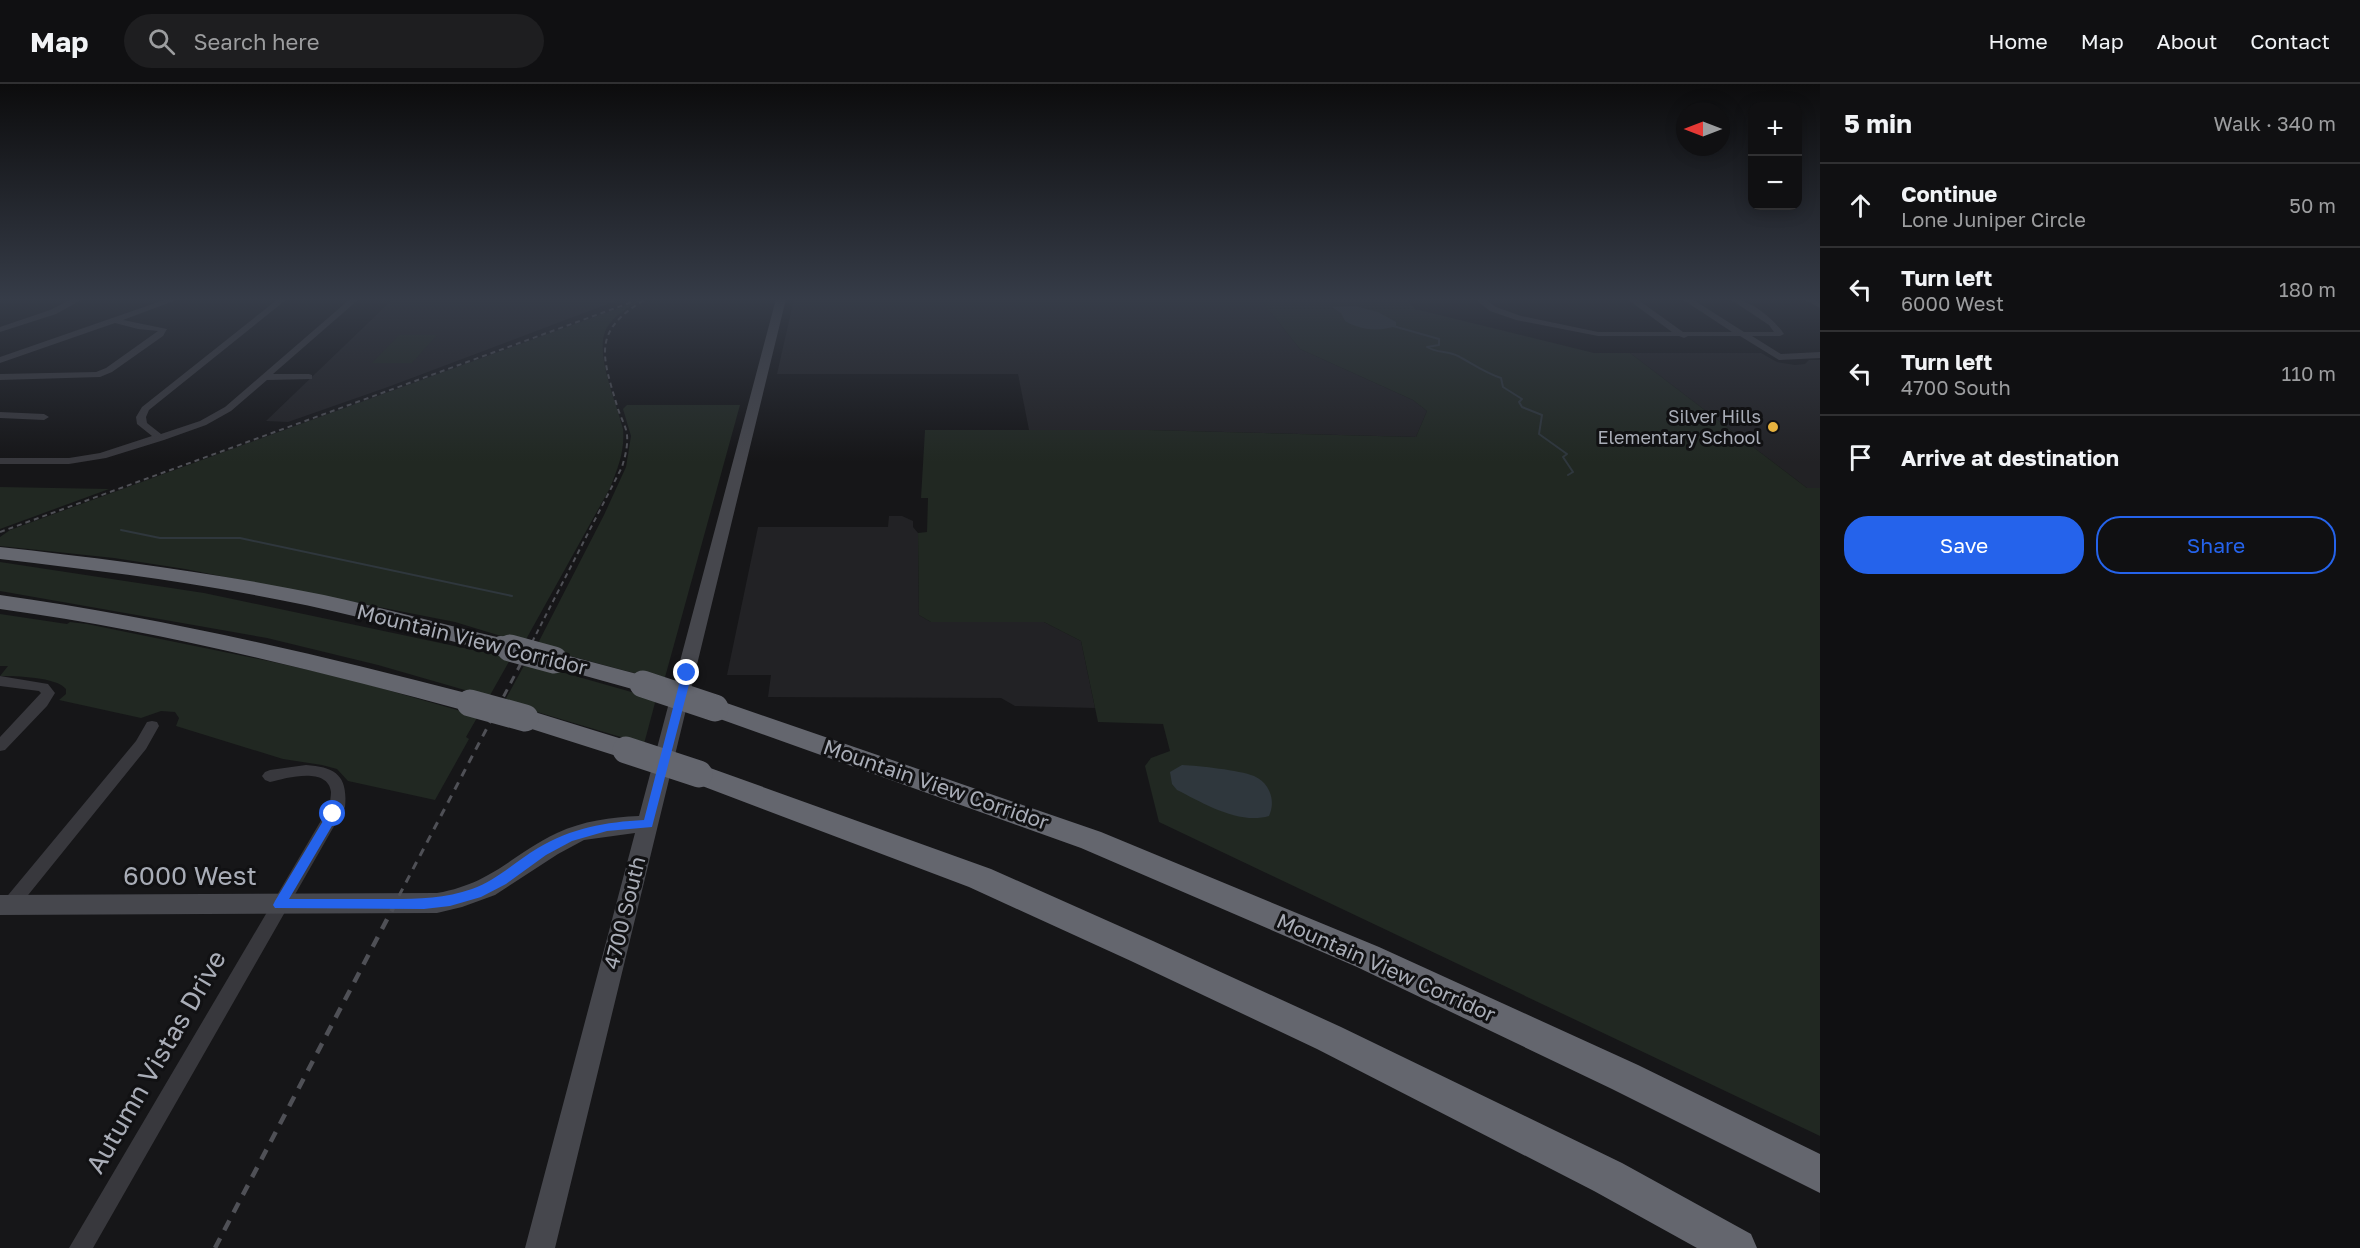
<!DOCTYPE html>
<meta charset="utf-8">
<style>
:root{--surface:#101012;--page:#1e1e20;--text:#f1f3f6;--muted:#9c9d9f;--line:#303032;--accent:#2563eb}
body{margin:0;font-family:"Golos Text",sans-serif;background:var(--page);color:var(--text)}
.controls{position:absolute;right:18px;top:18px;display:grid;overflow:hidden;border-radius:12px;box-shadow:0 3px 15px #0003}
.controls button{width:54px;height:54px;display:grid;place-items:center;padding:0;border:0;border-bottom:2px solid var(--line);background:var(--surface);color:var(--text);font:30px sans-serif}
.compass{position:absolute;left:1676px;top:18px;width:54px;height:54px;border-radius:50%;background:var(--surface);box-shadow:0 3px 15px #0003;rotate:270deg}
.stop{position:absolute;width:18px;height:18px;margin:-14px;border:4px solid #2563eb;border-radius:50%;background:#fff}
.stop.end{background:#2563eb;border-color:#fff;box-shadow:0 2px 6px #0008}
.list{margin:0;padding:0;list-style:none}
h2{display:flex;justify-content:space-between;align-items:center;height:78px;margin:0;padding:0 24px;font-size:26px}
h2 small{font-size:20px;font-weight:400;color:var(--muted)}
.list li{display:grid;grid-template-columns:39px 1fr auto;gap:18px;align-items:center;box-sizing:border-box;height:84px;padding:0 24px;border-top:2px solid var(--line)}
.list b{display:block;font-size:22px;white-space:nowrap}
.list p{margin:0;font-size:20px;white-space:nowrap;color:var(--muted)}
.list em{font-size:20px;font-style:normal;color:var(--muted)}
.actions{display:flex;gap:12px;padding:18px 24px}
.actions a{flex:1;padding:14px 0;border:2px solid var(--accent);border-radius:24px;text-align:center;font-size:21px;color:var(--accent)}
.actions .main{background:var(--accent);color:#fff}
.icon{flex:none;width:33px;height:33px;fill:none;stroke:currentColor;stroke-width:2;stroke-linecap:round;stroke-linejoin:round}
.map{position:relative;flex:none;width:1820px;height:1164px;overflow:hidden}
header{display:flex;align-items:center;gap:36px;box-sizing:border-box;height:84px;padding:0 30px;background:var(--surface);border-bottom:2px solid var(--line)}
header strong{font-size:28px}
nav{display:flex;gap:33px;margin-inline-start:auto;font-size:21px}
.search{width:420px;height:54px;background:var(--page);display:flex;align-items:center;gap:15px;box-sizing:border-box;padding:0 21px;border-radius:33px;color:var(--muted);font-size:22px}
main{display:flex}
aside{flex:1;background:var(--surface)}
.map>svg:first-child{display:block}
.built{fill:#222225}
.green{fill:#212822}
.water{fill:#2f373d}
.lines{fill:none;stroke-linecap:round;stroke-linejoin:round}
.stream{stroke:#2f373d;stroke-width:2}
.street{fill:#38383d;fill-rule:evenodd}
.secondary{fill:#46474d;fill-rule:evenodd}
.highway{fill:#64666e;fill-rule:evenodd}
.rail-far2{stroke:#4f5056;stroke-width:2;stroke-dasharray:5 4;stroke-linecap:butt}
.rail-far1{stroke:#4f5056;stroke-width:3;stroke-dasharray:8 7;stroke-linecap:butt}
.rail{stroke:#4f5056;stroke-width:4.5;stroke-dasharray:11 9;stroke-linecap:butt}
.highway-bridge-far1{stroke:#64666e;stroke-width:20}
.highway-bridge{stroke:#64666e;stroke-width:27}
.route{fill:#2563eb}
.poi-dot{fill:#e7b23f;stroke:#111113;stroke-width:2}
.labels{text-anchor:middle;stroke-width:6;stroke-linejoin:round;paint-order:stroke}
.far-poi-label{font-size:18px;fill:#a9adb7;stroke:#111113;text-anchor:end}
.street-label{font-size:21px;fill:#a9adb7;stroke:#111113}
.near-street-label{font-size:26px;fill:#a9adb7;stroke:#111113}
</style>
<header>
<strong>Map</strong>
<div class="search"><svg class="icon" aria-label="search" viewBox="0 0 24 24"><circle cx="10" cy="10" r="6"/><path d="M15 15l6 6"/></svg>Search here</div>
<nav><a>Home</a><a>Map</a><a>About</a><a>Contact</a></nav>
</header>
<main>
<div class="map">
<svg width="1820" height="1164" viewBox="0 0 1820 1164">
<rect width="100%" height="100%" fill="#161618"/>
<path class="built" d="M393,215H621L388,303L288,338L266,337Z
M794,215H1260L1300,265L1413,316L1427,327L1416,353L1148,346H1029L1018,290H777Z
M1630,269H1761L1777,278L1795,281L1805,280L1809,276H1820V404H1807Z
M889,432H902L913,437V443L918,449L919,531L931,538H1044L1081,557L1095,624L1015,622L1001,614L768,613L771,591H727L758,443H888Z"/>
<path class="green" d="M1260,215H1406L1415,225L1594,269H1630L1807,404H1820V1052L1159,738L1145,682L1151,674L1170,667L1163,640L1098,638L1081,557L1044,538H931L919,531L918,449L927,448L928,414H921L925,346H1148L1416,353L1427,327L1413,316L1300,265Z
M641,216C629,223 616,230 608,242C592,265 617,319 623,345C625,367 618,384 610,404L524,559L455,538L185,485L114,474L0,462V453L10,446Z
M399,251H437L412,279H372Z
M627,321H740L664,597L536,563L604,431L626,383L631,352L623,325Z
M0,403L109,405L0,445Z
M0,478L204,509L511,574L489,613L378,581L267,554L0,507Z
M0,530L67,540L70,538L87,540L273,578L349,595L478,632L466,653L469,655L435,716L348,697L337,685L322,681L283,675L176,642L179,634L175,628L161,627L141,634L59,616L66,610V605C57,593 15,592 0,592L8,582H0Z
M526,578L656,615L644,660L504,618Z"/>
<path class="water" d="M1355,222L1378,228L1396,238V242C1379,248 1360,246 1345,237L1341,229L1332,223Z
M1182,681C1200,682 1239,686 1254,692C1270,699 1276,717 1269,732C1239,741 1203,719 1177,706L1172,700L1170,688Z"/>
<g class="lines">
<path class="stream" d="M1393,242L1439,255V261L1427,263C1437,269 1448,267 1458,272C1473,280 1485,289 1501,294L1503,303L1522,315L1519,318L1522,323L1542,331L1539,350L1567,370L1563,373L1573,388L1568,391
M121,446L160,454H240L512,512"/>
<path class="street" d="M72,215H83L56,230L0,248V243L50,226Z
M167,215H179L123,236L167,245L163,252L112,288L100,293L0,296V290L96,288L106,284L158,247L138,245L115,239L0,279V273Z
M278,215H287L149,326L146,333L147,339L161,350L200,337L225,323L350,215H359L273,290H309L312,291V295L267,296L231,327L206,341L164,356L106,374L69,380H0V374H69L100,369L152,352L137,340L136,333L142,323Z
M1475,215H1485L1496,223L1521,232L1598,248H1672L1627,215H1637L1683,248H1732L1682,215H1692L1744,248H1774L1769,241L1730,215C1750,215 1773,234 1784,250L1780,252H1752L1781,270L1820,268V274L1779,276L1740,252H1688L1684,254L1679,252H1598L1516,236L1490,227Z
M1803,215H1813L1820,219V224Z
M0,328L44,330L49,333L44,336L0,334Z
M0,592L48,600L55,609L47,622L5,666L0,667V653L41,609L39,607L0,602Z
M152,637L157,638L159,642L146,665L16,826L10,828L4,826L1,821L4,816L136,657L147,638Z
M306,681C336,683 348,692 345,723L93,1164H69L329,723C330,718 331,712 331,708C328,682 286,694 270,698L265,696L262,692L265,688L270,686Z"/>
<path class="secondary" d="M776,215H786L555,1164H525L635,749L584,756L558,770L495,811L462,823L437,829L0,831V811L437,809C493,799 511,771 557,749C583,737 611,733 639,732Z"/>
<path class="highway" d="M0,463C109,475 217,489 324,511C384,524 442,540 501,554L509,557L513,562L509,567L501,570C427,551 354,530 280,516C187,497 93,486 0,475Z
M0,511C159,533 315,570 470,610L479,613L483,619L479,625L470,628C315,586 160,547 0,525Z
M554,568L652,594L655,600L652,606L643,608L546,581L542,576L546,571Z
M715,615L1101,748L1379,863L1638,981L1820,1070V1109L1612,1005L1357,883L1081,764L706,630L702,624L706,618Z
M525,625L635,659L639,666L635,673L626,675L516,640L512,634L516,628Z
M699,680L991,785L1153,857L1341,943L1622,1079L1751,1150L1757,1164H1697L1594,1107L1317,965L1131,877L969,803L689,697L685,690L689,683Z"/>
<path class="rail-far2" d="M0,448L632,218
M528,566L622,383C625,373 628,362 627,351C626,342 621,334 618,325C602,271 591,247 646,215"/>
<path class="rail-far1" d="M392,825L529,564"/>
<path class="rail" d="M215,1164L393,824"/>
<path class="highway-bridge-far1" d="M501,562L516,566"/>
<path class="highway-bridge" d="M510,564L554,576
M643,600L715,624
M470,619L525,634
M626,666L699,690"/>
</g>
<linearGradient id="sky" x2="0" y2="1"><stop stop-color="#0c0c0d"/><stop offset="0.57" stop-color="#363c48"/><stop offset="1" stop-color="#363c48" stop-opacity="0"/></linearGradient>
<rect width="1820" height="378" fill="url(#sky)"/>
<path class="route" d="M687,586L692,589L652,743L607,747L572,757L546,771L506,800L481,813L450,822L424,825L275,824L273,821L275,817L329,727L333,726L339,730L289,815C318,815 347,815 377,815C409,815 441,816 472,805C497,796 516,777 538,764C571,744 606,738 644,736L682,589Z"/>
<circle class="poi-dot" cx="1773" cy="343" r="6"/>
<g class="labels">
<g class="far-poi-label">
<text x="1761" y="339">Silver Hills<tspan x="1761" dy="21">Elementary School</tspan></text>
</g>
<g class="street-label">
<text transform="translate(472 556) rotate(14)" y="7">Mountain View Corridor</text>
<text transform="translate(936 701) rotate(19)" y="7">Mountain View Corridor</text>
<text transform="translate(625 829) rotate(-76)" y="7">4700 South</text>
<text transform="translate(1386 884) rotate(24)" y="7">Mountain View Corridor</text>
</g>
<g class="near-street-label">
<text x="190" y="801">6000 West</text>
<text transform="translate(156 978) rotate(-60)" y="9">Autumn Vistas Drive</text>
</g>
</g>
</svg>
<div class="controls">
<button>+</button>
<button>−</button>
</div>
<svg class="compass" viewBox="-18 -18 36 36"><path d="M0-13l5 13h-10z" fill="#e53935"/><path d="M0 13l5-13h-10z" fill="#9c9d9f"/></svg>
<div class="stop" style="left:333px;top:730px"></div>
<div class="stop end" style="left:687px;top:589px"></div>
</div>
<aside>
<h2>5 min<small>Walk · 340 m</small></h2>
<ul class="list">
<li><svg class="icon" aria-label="ahead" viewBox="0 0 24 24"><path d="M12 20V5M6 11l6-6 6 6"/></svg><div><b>Continue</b><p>Lone Juniper Circle</p></div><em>50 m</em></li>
<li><svg class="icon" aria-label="left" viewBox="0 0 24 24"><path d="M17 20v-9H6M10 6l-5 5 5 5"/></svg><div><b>Turn left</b><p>6000 West</p></div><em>180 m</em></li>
<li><svg class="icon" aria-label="left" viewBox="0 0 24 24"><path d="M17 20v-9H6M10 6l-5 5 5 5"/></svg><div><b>Turn left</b><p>4700 South</p></div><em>110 m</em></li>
<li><svg class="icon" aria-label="arrive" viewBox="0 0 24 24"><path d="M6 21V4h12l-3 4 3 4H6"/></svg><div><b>Arrive at destination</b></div></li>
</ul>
<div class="actions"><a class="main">Save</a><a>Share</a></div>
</aside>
</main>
